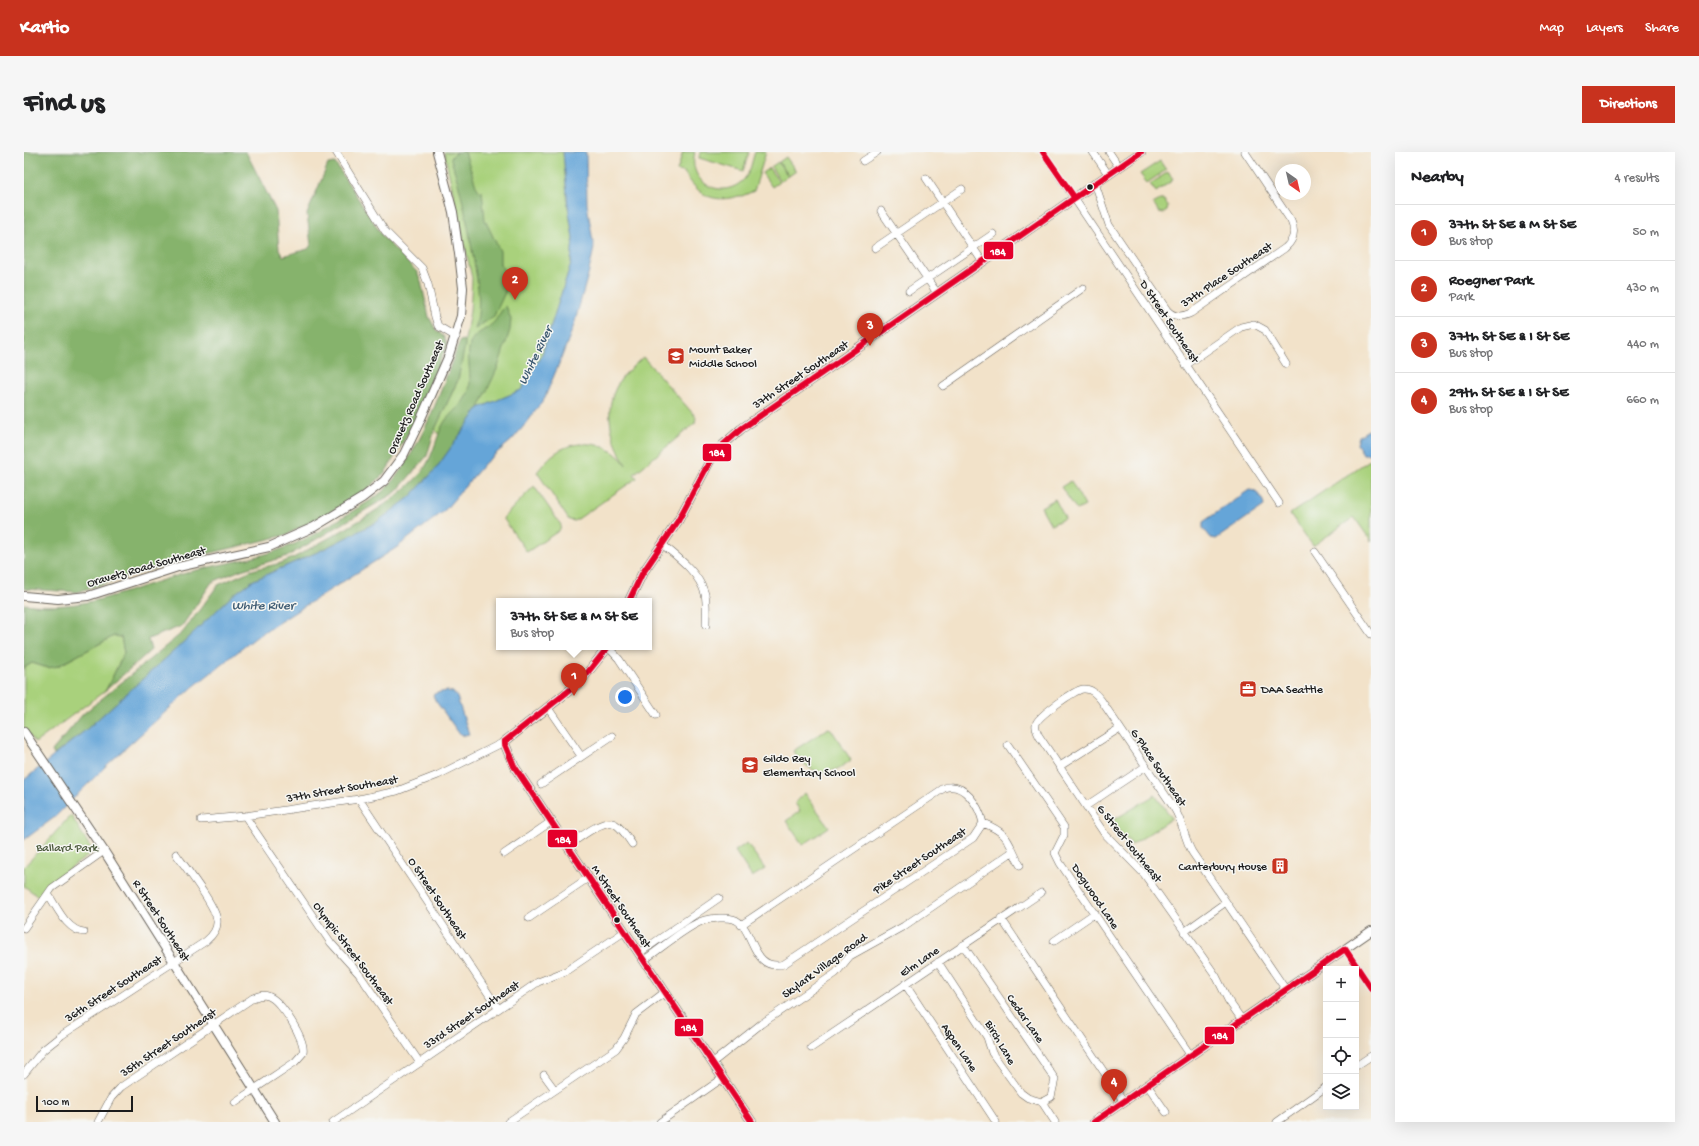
<!DOCTYPE html>
<meta charset="utf-8">
<style>
:root{--surface:#fff;--page:#f6f6f6;--text:#202124;--muted:#757577;--line:#e0e0e0;--accent:#c8321e}
body{margin:0;font-family:"Gochi Hand",sans-serif;background:var(--page);color:var(--text)}
.controls{position:absolute;right:12px;bottom:12px;display:grid;overflow:hidden;border-radius:0px;box-shadow:0 4px 16px #0002}
.controls button{width:36px;height:36px;display:grid;place-items:center;padding:0;border:0;border-bottom:1px solid var(--line);background:var(--surface);color:var(--text);font:20px sans-serif}
.compass{position:absolute;left:1251px;top:12px;width:36px;height:36px;border-radius:50%;background:var(--surface);box-shadow:0 4px 16px #0002;rotate:146deg}
.scale{position:absolute;left:12px;bottom:10px;width:97px;box-sizing:border-box;padding-left:4px;border:2px solid #1c1c1c;border-top:0;font-size:11px;line-height:14px;white-space:nowrap;color:#1c1c1c;-webkit-text-stroke:3px #f6f6f2;paint-order:stroke}
.you{position:absolute;left:601px;top:545px;width:14px;height:14px;margin:-10px;border:3px solid #fff;border-radius:50%;background:#1a73e8;box-shadow:0 0 0 6px #1a73e833}
.badge{display:grid;place-items:center;width:26px;height:26px;border-radius:50%;background:var(--accent);color:#fff;font-size:13px;font-weight:700}
.pin{position:absolute;translate:-50% -33px;filter:drop-shadow(0 1px 2px #0008)}
.pin::after{content:'';position:absolute;top:21px;width:14px;height:12px;background:inherit;clip-path:polygon(0 0,100% 0,50% 100%)}
.popup{position:absolute;left:472px;top:446px;width:156px;height:52px;box-sizing:border-box;display:grid;place-content:center;border-radius:0px;background:var(--surface);filter:drop-shadow(0 1px 3px #0005);font-size:13px;white-space:nowrap;color:var(--muted)}
.popup b{font-size:15px;color:var(--text)}
.popup::after{content:'';position:absolute;left:50%;top:100%;margin-left:-8px;border:8px solid transparent;border-top-color:var(--surface)}
.list{margin:0;padding:0;list-style:none}
h2{display:flex;justify-content:space-between;align-items:center;height:52px;margin:0;padding:0 16px;font-size:17px}
h2 small{font-size:13px;font-weight:400;color:var(--muted)}
.list li{display:grid;grid-template-columns:26px 1fr auto;gap:12px;align-items:center;box-sizing:border-box;height:56px;padding:0 16px;border-top:1px solid var(--line)}
.list b{display:block;font-size:15px;white-space:nowrap}
.list p{margin:0;font-size:13px;white-space:nowrap;color:var(--muted)}
.list em{font-size:13px;font-style:normal;color:var(--muted)}
.icon{flex:none;width:22px;height:22px;fill:none;stroke:currentColor;stroke-width:2;stroke-linecap:round;stroke-linejoin:round}
.map{position:relative;flex:none;width:1347px;height:970px;overflow:hidden;border-radius:0px}
header{display:flex;align-items:center;gap:24px;box-sizing:border-box;height:56px;padding:0 20px;background:var(--accent);color:#fff}
header strong{font-size:19px}
nav{display:flex;gap:22px;margin-inline-start:auto;font-size:14px}
.intro{display:flex;align-items:center;justify-content:space-between;box-sizing:border-box;height:96px;padding:0 24px}
h1{margin:0;font-size:28px}
.button{padding:10px 18px;border-radius:0px;background:var(--accent);color:#fff;font-size:14px;font-weight:700}
main{display:flex;gap:24px;padding:0 24px}
aside{flex:1;background:var(--surface);border-radius:0px;box-shadow:0 4px 16px #0002}
.map>svg:first-child{display:block}
.green{fill:#a9d17c;stroke:#62764c}
.forest{fill:#86b36c;stroke:#516844}
.water{fill:#65a5d8;stroke:#40607a}
.lines{fill:none;stroke-linecap:round;stroke-linejoin:round}
.minor-casing{stroke:#676159;stroke-width:8}
.tertiary-casing{stroke:#676159;stroke-width:10}
.minor{stroke:#fff;stroke-width:7}
.tertiary{stroke:#fff;stroke-width:8}
.bus-1-casing{stroke:#f6f6f2;stroke-width:9}
.bus-1{stroke:#e4002b;stroke-width:6}
.bus-dot{fill:#1c1c1c;stroke:#f6f6f2;stroke-width:1.5}
.labels{text-anchor:middle;stroke-width:3;stroke-linejoin:round;paint-order:stroke}
.street-label{font-size:12px;fill:#1c1c1c;stroke:#f6f6f2}
.poi-label{font-size:12px;fill:#1c1c1c;stroke:#f6f6f2;text-anchor:start}
.park-label{font-size:12px;fill:#4d5b3e;stroke:#f6f6f2}
.water-label{font-size:13px;font-style:italic;fill:#3d5a71;stroke:#f6f6f2}
.line-badge{stroke:#f6f6f2;stroke-width:1.5}
.badge-label{font-size:11px;text-anchor:middle;font-weight:bold;fill:#fff}
</style>
<header>
<strong>Kartio</strong>
<nav><a>Map</a><a>Layers</a><a>Share</a></nav>
</header>
<div class="intro"><h1>Find us</h1><a class="button">Directions</a></div>
<main>
<div class="map">
<svg width="1347" height="970" viewBox="0 0 1347 970">
<rect width="100%" height="100%" fill="#f6f6f2"/>
<filter id="ink" filterUnits="userSpaceOnUse"><feTurbulence type="fractalNoise" baseFrequency=".025" numOctaves="2"/><feDisplacementMap in="SourceGraphic" scale="8" xChannelSelector="R" yChannelSelector="G"/><feConvolveMatrix kernelMatrix="1 2 1 2 8 2 1 2 1" color-interpolation-filters="sRGB"/></filter>
<filter id="wash" filterUnits="userSpaceOnUse"><feTurbulence type="fractalNoise" baseFrequency=".012" numOctaves="4" result="noise"/><feDisplacementMap in="SourceGraphic" scale="16" xChannelSelector="R" yChannelSelector="G"/><feGaussianBlur stdDeviation="0.9" result="paint"/><feColorMatrix in="noise" values="0 0 0 0 0 0 0 0 0 0 0 0 0 0 0 0 0 1.4 0 .05"/><feComposite in="paint" operator="in"/></filter>
<g filter="url(#wash)">
<rect width="100%" height="100%" fill="#f2e2c9"/>
<path class="green" d="M420,0H539L544,54L549,86L547,111L518,202L497,238L455,256L425,298L411,277L434,228L446,159L448,126Z
M659,0H671C662,32 701,50 721,26C727,19 728,8 731,0H742L730,39L718,44C714,43 711,46 706,46C683,50 671,38 660,20L653,19Z
M676,0H725L719,19L675,6Z
M762,5L772,19L765,24L755,10Z
M1136,9L1142,18L1123,31L1116,22Z
M754,10L764,24L756,29L747,15Z
M745,16L755,30L748,35L738,21Z
M1144,20L1149,28L1132,40L1126,32Z
M1136,48H1140L1144,54L1143,59L1140,61L1135,60L1129,52Z
M619,205L672,265L671,271L610,322L613,326L551,369L545,368L513,320C518,314 524,306 530,302C548,288 577,288 594,304C597,306 600,310 602,313C588,288 578,259 594,232C600,221 611,213 619,205Z
M1347,307V389L1330,365L1289,394L1266,362Z
M1047,329L1061,354L1053,358L1037,335Z
M510,334L537,373L536,378L503,400L479,366Z
M1031,347L1041,366L1027,373L1017,355Z
M90,484L97,485L100,501L82,538L11,591L0,576V516L8,511L24,516L34,514Z
M804,576L807,577L827,608C803,627 787,624 769,599Z
M781,641L805,675L779,693L762,669L776,659L771,651L774,647Z
M1131,643L1148,666L1108,693L1104,688L1099,686L1088,669Z
M47,663L69,700L28,729L15,745L0,734V715Z
M723,691L741,717L728,725L711,699Z"/>
<path class="forest" d="M0,0H222L252,59L255,97L259,104L284,97L287,93L283,62L304,12L311,11L360,86L393,120L397,129L405,165L412,178L420,185L423,193L385,280L361,321L346,335L319,353L262,383L158,408L53,440L0,437Z
M433,0H441L452,34L456,40L458,39L461,68L476,99V112L484,124V134L470,164L451,177C459,151 452,123 448,98C443,67 437,38 427,8V5Z
M482,154L487,167L486,178L474,215L455,256L411,318L386,345L353,370L296,399L228,429L209,443L151,498L63,577L30,603L28,599L59,562L159,480L194,433L228,418L257,411L271,405C310,382 368,355 397,321C408,307 411,290 418,274C425,260 440,254 445,238C449,223 439,197 450,185C455,180 463,177 468,172C474,167 476,158 482,154Z
M439,188L441,189V193L434,228L411,277L403,304L372,340L264,404L217,418L188,430L158,474L124,487L127,498L82,538L100,501L97,485L90,484L34,514L24,516L8,511L0,516V452C58,460 98,440 152,424C189,412 227,409 263,395C286,386 306,373 327,360C340,352 356,344 366,332C400,292 417,237 436,189Z"/>
<path class="water" d="M539,0H562L563,52L570,96L565,119L550,173L537,207L521,245L505,268L488,288L461,311L420,359L372,396L235,483L169,535L84,612L31,665L0,688V628L63,577L151,498L209,443L228,429L296,399L353,370L386,345L411,318L455,256L497,238L518,202L547,111L549,86L544,54Z
M1347,276V302H1339L1333,292L1335,284Z
M1225,338L1232,339L1239,349L1240,354L1192,387L1187,386L1179,376V370Z
M423,539L429,540L433,545L445,582L437,584L411,548L409,543L412,541Z"/>
</g>
<g filter="url(#ink)">
<g class="lines">
<g class="minor-casing">
<path id="minor" d="M312,0L361,79L398,116L404,132L411,165L414,174L432,185
M1019,0L1255,351
M1069,0L1084,22
M1085,0L1095,15
M839,9L853,0
M902,26L958,109
M1071,31L1085,73L1143,158C1150,166 1158,165 1167,161L1261,96C1270,88 1272,80 1267,69L1221,0
M857,59L913,141
M851,96L938,37
M885,139L969,82
M1162,213L1217,175L1230,172L1241,178L1262,212
M919,234L1059,136
M639,393C655,406 675,421 681,442C683,452 682,463 682,473
M1291,400L1347,482
M584,495L595,507L632,563
M524,556L557,604
M984,593L1040,675V683L1031,701L1036,711L1167,904
M1036,614L1096,576
M517,632L588,584
M335,647L474,856
M1062,654L1122,614
M221,664L307,791L335,822L396,911
M177,668L221,664L335,647L373,639L414,623L480,590
M959,671C987,682 983,690 996,713
M544,694C554,687 580,665 591,672C598,676 603,685 608,692
M480,702L528,669
M24,742C33,755 43,779 60,780
M505,766L564,726
M977,766L1100,950
M0,776L28,736L80,699
M1160,780L1202,750
M1030,789L1071,761
M939,793L1031,927L1027,945L1018,950
M1321,797L1347,836
M615,801L695,746
M620,808C635,798 665,772 681,768C689,766 702,765 709,767C731,773 726,821 760,812L949,686L959,671C955,654 940,629 920,636L717,773
M914,810L963,885L968,901L997,941L1004,946L1018,950L1031,970
M881,832L972,970
M1218,868L1204,848L1192,824L1120,722L1080,681L1015,584C1013,580 1011,576 1012,572C1014,564 1051,538 1059,537C1067,536 1072,542 1077,548L1150,656C1159,670 1160,686 1168,700L1262,838
M787,896L1017,741
M688,911L737,872L812,821L826,804L880,774L988,700
M1332,914L1347,904
M0,922L19,898L38,883L182,789C188,784 194,777 193,768C191,753 162,716 152,702
M520,923L531,938
M1124,934L1142,960
M74,970L87,946L97,935L229,846C234,844 239,842 244,844C257,848 282,888 279,901L271,910L211,950
M309,970L514,830L542,819L600,780
M484,970L592,897L600,886L612,862L641,840
M636,970L699,926
M1253,970L1302,935"/>
</g>
<g class="tertiary-casing">
<path id="tertiary" d="M0,444L34,447L64,444L154,415L245,395L290,375L338,346L360,329L380,302L395,271L425,203L437,164L439,136L435,102L429,60L413,0
M605,449L618,422L654,369L687,307L699,293L717,277L1117,0
M584,495L556,530L480,590L490,614L728,970
M0,580L80,699L251,970
M1070,970L1347,779"/>
</g>
<use href="#minor" class="minor"/>
<use href="#tertiary" class="tertiary"/>
<g class="bus-1-casing">
<path id="bus-1" d="M1019,0L1050,45
M605,449L618,422L654,369L687,307L699,293L717,277L1117,0
M480,590L490,614L728,970
M480,590L556,530L584,495
M1321,797L1347,836
M1070,970L1321,797"/>
</g>
<use href="#bus-1" class="bus-1"/>
</g>
</g>
<defs>
<g id="school-square" transform="scale(0.9)"><rect x="-9" y="-9" width="18" height="18" rx="4" fill="#c8321e" stroke="#f6f6f2"/><path d="M0-5L7-2L0 1L-7-2ZM-4 1L0 2.5L4 1V4Q0 6-4 4Z" fill="#fff"/></g>
<g id="office-square" transform="scale(0.9)"><rect x="-9" y="-9" width="18" height="18" rx="4" fill="#c8321e" stroke="#f6f6f2"/><path d="M-6-3h4V-5.5h4V-3h4V5H-6ZM-1-4.5V-3h2v-1.5ZM-6 0V1H6V0Z" fill="#fff"/></g>
<g id="building-square" transform="scale(0.9)"><rect x="-9" y="-9" width="18" height="18" rx="4" fill="#c8321e" stroke="#f6f6f2"/><path d="M-4-6H4V6H1V3H-1V6H-4ZM-2.5-4.3h1.7v1.8h-1.7ZM.8-4.3h1.7v1.8H.8ZM-2.5-1h1.7V.8h-1.7ZM.8-1h1.7V.8H.8Z" fill="#fff"/></g>
</defs>
<g fill-rule="evenodd">
<use href="#school-square" x="652" y="204"/>
<use href="#office-square" x="1224" y="537"/>
<use href="#school-square" x="726" y="613"/>
<use href="#building-square" x="1256" y="714"/>
</g>
<g class="bus-dot">
<circle cx="1066" cy="35" r="3.5"/>
<circle cx="593" cy="768" r="3.5"/>
</g>
<g class="labels">
<g class="street-label">
<text transform="translate(1202 122) rotate(-34)" y="4">37th Place Southeast</text>
<text transform="translate(1146 169) rotate(56)" y="4">D Street Southeast</text>
<text transform="translate(776 222) rotate(-34)" y="4">37th Street Southeast</text>
<text transform="translate(391 245) rotate(-66)" y="4">Oravetz Road Southeast</text>
<text transform="translate(122 414) rotate(-16)" y="4">Oravetz Road Southeast</text>
<text transform="translate(1135 615) rotate(56)" y="4">G Place Southeast</text>
<text transform="translate(318 636) rotate(-10)" y="4">37th Street Southeast</text>
<text transform="translate(1106 691) rotate(51)" y="4">G Street Southeast</text>
<text transform="translate(895 708) rotate(-34)" y="4">Pike Street Southeast</text>
<text transform="translate(1072 744) rotate(56)" y="4">Dogwood Lane</text>
<text transform="translate(414 746) rotate(56)" y="4">O Street Southeast</text>
<text transform="translate(598 754) rotate(56)" y="4">M Street Southeast</text>
<text transform="translate(138 768) rotate(57)" y="4">R Street Southeast</text>
<text transform="translate(330 801) rotate(53)" y="4">Olympic Street Southeast</text>
<text transform="translate(895 809) rotate(-34)" y="4">Elm Lane</text>
<text transform="translate(800 813) rotate(-36)" y="4">Skylark Village Road</text>
<text transform="translate(89 836) rotate(-33)" y="4">36th Street Southeast</text>
<text transform="translate(447 862) rotate(-34)" y="4">33rd Street Southeast</text>
<text transform="translate(1002 866) rotate(55)" y="4">Cedar Lane</text>
<text transform="translate(144 890) rotate(-34)" y="4">35th Street Southeast</text>
<text transform="translate(977 890) rotate(60)" y="4">Birch Lane</text>
<text transform="translate(936 895) rotate(56)" y="4">Aspen Lane</text>
</g>
<g class="poi-label">
<text x="665" y="201">Mount Baker<tspan x="665" dy="14">Middle School</tspan></text>
<text x="1237" y="541">DAA Seattle</text>
<text x="739" y="610">Gildo Rey<tspan x="739" dy="14">Elementary School</tspan></text>
<text x="1243" y="718" text-anchor="end">Canterbury House</text>
</g>
<g class="park-label">
<text x="43" y="699">Ballard Park</text>
</g>
<g class="water-label">
<text transform="translate(510 203) rotate(-64)" y="5">White River</text>
<text x="239" y="457">White River</text>
</g>
</g>
<g class="line-badge">
<rect x="959" y="89" width="31" height="19" rx="4" fill="#e4002b"/>
<rect x="678" y="291" width="30" height="19" rx="4" fill="#e4002b"/>
<rect x="523" y="677" width="31" height="19" rx="4" fill="#e4002b"/>
<rect x="650" y="866" width="30" height="19" rx="4" fill="#e4002b"/>
<rect x="1180" y="874" width="31" height="19" rx="4" fill="#e4002b"/>
</g>
<g class="badge-label">
<text x="974" y="103">184</text>
<text x="693" y="304">184</text>
<text x="539" y="691">184</text>
<text x="665" y="879">184</text>
<text x="1196" y="887">184</text>
</g>
</svg>
<div class="controls">
<button>+</button>
<button>−</button>
<button><svg class="icon" aria-label="locate" viewBox="0 0 24 24"><circle cx="12" cy="12" r="6"/><path d="M12 2v4M12 18v4M2 12h4M18 12h4"/></svg></button>
<button><svg class="icon" aria-label="layers" viewBox="0 0 24 24"><path d="M12 4l9 5-9 5-9-5zM3 14l9 5 9-5"/></svg></button>
</div>
<svg class="compass" viewBox="-18 -18 36 36"><path d="M0-13l5 13h-10z" fill="#e53935"/><path d="M0 13l5-13h-10z" fill="#757577"/></svg>
<div class="scale">100 m</div>
<div class="you"></div>
<div class="pin badge" style="left:550px;top:544px">1</div>
<div class="popup"><b>37th St SE &amp; M St SE</b>Bus stop</div>
<div class="pin badge" style="left:491px;top:148px">2</div>
<div class="pin badge" style="left:846px;top:194px">3</div>
<div class="pin badge" style="left:1090px;top:950px">4</div>
</div>
<aside>
<h2>Nearby<small>4 results</small></h2>
<ul class="list">
<li><span class="badge">1</span><div><b>37th St SE &amp; M St SE</b><p>Bus stop</p></div><em>50 m</em></li>
<li><span class="badge">2</span><div><b>Roegner Park</b><p>Park</p></div><em>430 m</em></li>
<li><span class="badge">3</span><div><b>37th St SE &amp; I St SE</b><p>Bus stop</p></div><em>440 m</em></li>
<li><span class="badge">4</span><div><b>29th St SE &amp; I St SE</b><p>Bus stop</p></div><em>660 m</em></li>
</ul>
</aside>
</main>
